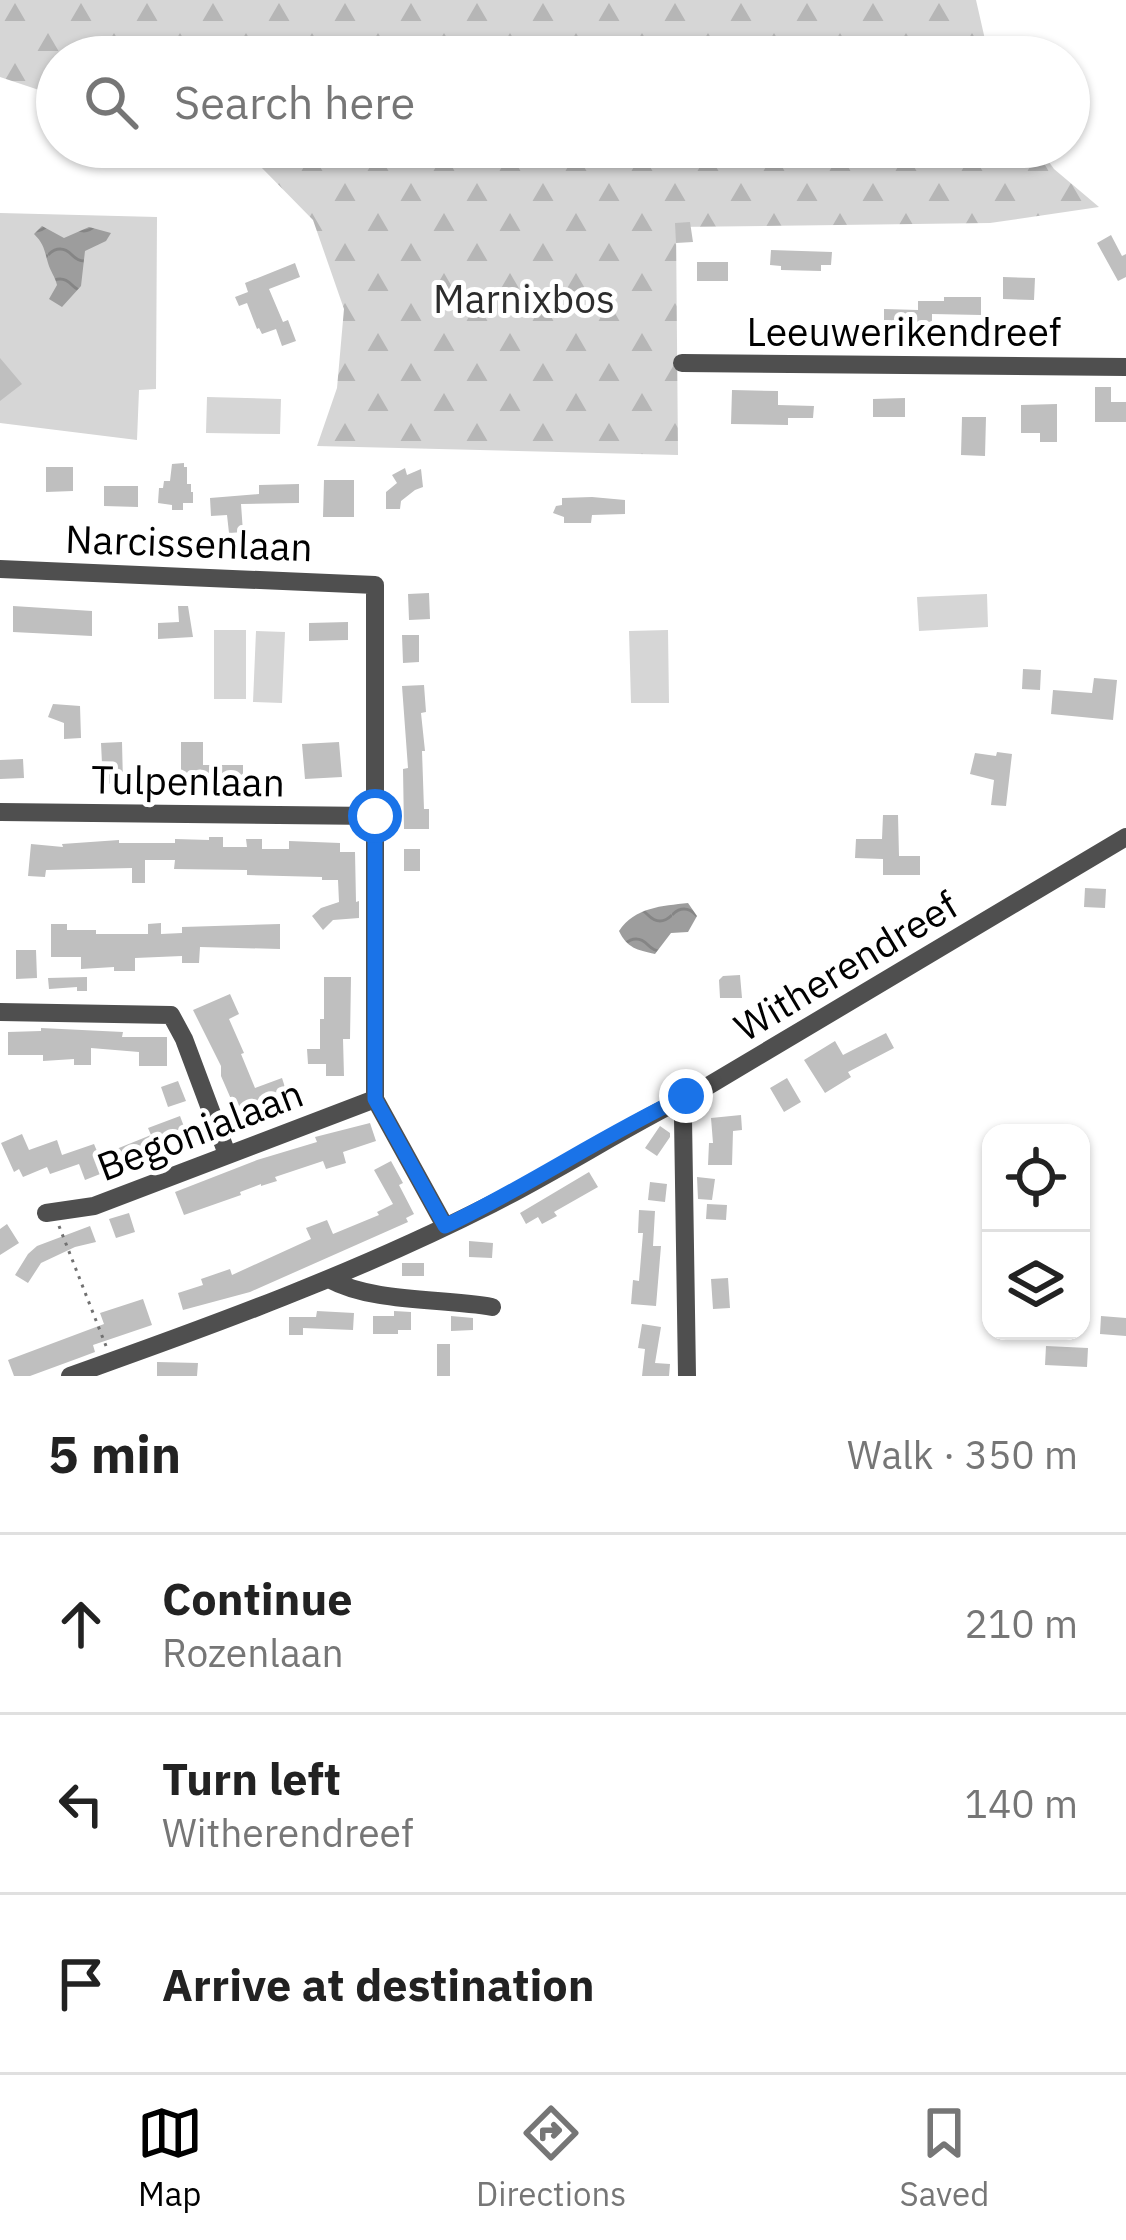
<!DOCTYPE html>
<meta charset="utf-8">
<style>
:root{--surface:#fff;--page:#f2f2f2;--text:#222;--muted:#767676;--line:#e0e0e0;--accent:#000}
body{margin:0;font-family:"IBM Plex Sans",sans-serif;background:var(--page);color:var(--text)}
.controls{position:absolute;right:36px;bottom:36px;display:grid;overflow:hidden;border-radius:24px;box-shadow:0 3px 9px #0004}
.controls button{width:108px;height:108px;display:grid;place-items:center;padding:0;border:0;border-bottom:3px solid var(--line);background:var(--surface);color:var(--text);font:60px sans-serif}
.stop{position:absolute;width:36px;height:36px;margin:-27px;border:9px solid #1a73e8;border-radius:50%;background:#fff}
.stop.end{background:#1a73e8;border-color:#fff;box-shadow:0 3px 12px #0008}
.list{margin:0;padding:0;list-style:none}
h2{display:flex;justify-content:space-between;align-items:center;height:156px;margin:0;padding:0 48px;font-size:51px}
h2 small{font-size:39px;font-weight:400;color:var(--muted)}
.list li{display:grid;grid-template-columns:78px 1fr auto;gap:36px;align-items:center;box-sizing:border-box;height:180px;padding:0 48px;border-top:3px solid var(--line)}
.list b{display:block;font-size:45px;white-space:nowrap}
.list p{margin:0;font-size:39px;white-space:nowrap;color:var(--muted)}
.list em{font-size:39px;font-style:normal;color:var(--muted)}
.icon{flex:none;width:66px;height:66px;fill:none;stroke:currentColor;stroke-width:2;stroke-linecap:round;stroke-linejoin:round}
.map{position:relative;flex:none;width:1126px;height:1376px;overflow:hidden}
.search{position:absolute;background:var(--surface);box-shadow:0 3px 9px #0004;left:36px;right:36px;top:36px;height:132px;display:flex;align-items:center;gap:30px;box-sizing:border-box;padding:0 42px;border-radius:66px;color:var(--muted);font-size:45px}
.sheet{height:696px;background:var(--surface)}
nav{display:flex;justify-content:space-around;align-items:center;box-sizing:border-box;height:168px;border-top:3px solid var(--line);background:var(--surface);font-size:33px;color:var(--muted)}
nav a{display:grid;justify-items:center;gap:6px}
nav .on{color:var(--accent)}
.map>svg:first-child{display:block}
.green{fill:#d6d6d6}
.forest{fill:url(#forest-firs)}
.water{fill:url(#water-waves)}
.building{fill:#bfbfbf}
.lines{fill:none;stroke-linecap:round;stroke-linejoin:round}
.path{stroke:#717171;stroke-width:3;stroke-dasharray:3 6;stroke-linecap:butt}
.minor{stroke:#4f4f4f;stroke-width:18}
.route{stroke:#1a73e8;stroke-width:15}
.labels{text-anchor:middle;stroke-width:10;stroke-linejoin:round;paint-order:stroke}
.park-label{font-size:39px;fill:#2d2d2d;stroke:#fff}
.street-label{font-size:39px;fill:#000;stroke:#fff}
</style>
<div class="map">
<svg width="1126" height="1376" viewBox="0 0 1126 1376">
<defs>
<pattern id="forest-firs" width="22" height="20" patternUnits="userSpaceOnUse" patternTransform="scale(3)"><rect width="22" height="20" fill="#d6d6d6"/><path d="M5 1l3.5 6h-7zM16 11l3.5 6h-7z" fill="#b6b6b6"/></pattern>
<pattern id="water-waves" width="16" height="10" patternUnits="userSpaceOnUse" patternTransform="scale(3)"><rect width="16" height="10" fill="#9d9d9d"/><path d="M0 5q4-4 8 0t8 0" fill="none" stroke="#858585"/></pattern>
</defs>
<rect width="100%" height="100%" fill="#fff"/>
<path class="green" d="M0,213L157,217L156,389L139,390L137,440L0,423Z
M207,397L281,399L280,434L206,433Z
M987,594L988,627L919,631L917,597Z
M214,630H246V699H214Z
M668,630L669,703H631L629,631Z
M256,631L285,632L282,703L253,702Z"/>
<path class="forest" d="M0,0H976L989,57H57V96L0,77Z
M204,147H1038L1054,169L1099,207L990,223L676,227L678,455L317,446L337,388L344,309L313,220L260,166Z"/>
<path class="water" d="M42,226L64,238L89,227L111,233L106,241L85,251L81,286L62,307L49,299L57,285C55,276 50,271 48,263C44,249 44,244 34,234Z
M688,903L697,916L688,932L671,933L655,954C637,950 627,948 619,931C635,907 662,906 688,903Z"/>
<path class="building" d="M690,222L693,242L676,243L675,223Z
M1111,235L1122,256L1126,254V277L1118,281L1097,243Z
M771,250L832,252L831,265H821V271L781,270V266L770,265Z
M697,262H728V281H697Z
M295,263L300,277L269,289L283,322L288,320L296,341L282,346L276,329L262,334L259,328L257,329L247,303L239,306L235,297L248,292L245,283Z
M1003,277L1035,278L1034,300L1003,299Z
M944,297H981V315L932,314V328L884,326V309L918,310V301H944Z
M0,358L22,384L0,401Z
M1095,387H1111V402H1126V422H1095Z
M732,390L778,391V405L814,406L813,418H788V425L731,424Z
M905,398V417H873V399Z
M1057,404V442H1040V433H1021V405Z
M962,417H986L985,456L961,455Z
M184,463V467H187V484H191V492H193V503H183V510H172V505L158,503L159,488H163L164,481H170L172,464Z
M46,467H73V491L46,492Z
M405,468L407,475L421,469L423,487L415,490L401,501L400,509H386V492L397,483L392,475Z
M324,480H354V517H323Z
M299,484V503L241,504L243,532L229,533L227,515L211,516L210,498L259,494V485Z
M104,486H138V507L104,506Z
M592,497L625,500V514L592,515L591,523H564V517L553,513L556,506L562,505V498Z
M429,593L430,619L409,620L408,594Z
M13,606L92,611V636L13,632Z
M178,606H188L193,637L158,639V623L179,622Z
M348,622V640L309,641V623Z
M402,635H419V662L403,663Z
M1023,669L1041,670L1040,690L1022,689Z
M1094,678L1117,680L1113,720L1051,714L1053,690L1092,693Z
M424,685L426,712L421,713L425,751H422L424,809H429V829H404L403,769L408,768L402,686Z
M53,704L80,706L81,738L64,739V723L48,717Z
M122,742L123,783L103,784L101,743Z
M181,742H203V765H243V783L181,784Z
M339,742L342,777L305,779L302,744Z
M997,752L1012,754L1006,806L991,805L994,780L970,774L975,753L996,756Z
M23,759L24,778L0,779V760Z
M883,815H898L899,856H920V875H883V859L855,858L856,839H882Z
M209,837H223V847H247L246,839H262V849H289V841L340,843V852H355L356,902L359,901V918L333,920L323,930L312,916L321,908L339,902L338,880H322V877L247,875V870L174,869L175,860H145V883H132V868L46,870L45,877L28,876L31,844L63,847L62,844L119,840V843H175V839L209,840Z
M404,849H420V871H404Z
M1085,888L1106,889L1105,908L1084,907Z
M161,923V934L182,933V927L280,924V949L200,947L199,963H182V956L135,958V971H114V967L81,969V957H51V924H67V930H96V934H148V924Z
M16,950H36L37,978L16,979Z
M740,975L742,998H720L719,980L723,976Z
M87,977V991H77V987L49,989L48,978Z
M324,977H351L350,1039H343L344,1076H326V1064H308L307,1049H320V1019H324Z
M230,994L239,1014L229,1019L244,1053L241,1054L255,1088L282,1078L291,1106L241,1122L221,1076V1066L193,1010Z
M41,1028L123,1032L122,1037H167V1066H139V1052L91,1048V1065H74V1059L43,1061V1055H8V1032L41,1031Z
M886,1033L894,1048L848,1072L851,1077L825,1093L804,1060L835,1041L843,1055Z
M787,1078L801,1102L784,1112L770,1088Z
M178,1081L186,1101L168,1107L161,1087Z
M741,1115L742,1130L733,1131L732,1165H708L709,1143H713L711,1118Z
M180,1116L186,1132L168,1138L171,1146L85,1180L79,1164L50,1174L47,1167L23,1177L19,1169L14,1172L1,1143L22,1134L29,1150L57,1140L62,1155L94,1144L99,1156L151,1135L148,1128Z
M370,1123L376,1141L343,1152L346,1163L326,1169L323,1161L275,1177L277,1181L261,1186V1184L240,1192L241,1195L184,1215L175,1192L257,1160L317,1142L315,1137Z
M660,1126L670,1133V1137L657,1156L645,1148Z
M391,1161L403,1183L399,1185L414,1214L406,1218L408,1222L250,1292L183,1310L178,1293L203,1285L201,1279L230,1269L232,1275L311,1239L306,1228L327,1220L333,1234L379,1215L377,1212L393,1204L374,1170Z
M589,1172L598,1187L554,1212L557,1216L542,1224L538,1217L526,1224L520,1213Z
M697,1177L715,1179L712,1200L698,1199Z
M650,1182L667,1184L665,1202L648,1200Z
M707,1204L727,1205L726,1220L706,1219Z
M639,1210L655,1211L653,1246H661L656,1306L631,1304L633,1280L639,1281L643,1233H638Z
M129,1213L135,1232L116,1238L109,1219Z
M7,1224L19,1243L0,1255V1229Z
M90,1226L96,1242L75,1247L41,1263L28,1283L15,1275L28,1254L37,1246Z
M469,1241L493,1243L492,1258L469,1257Z
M402,1263H424V1276H402Z
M728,1278L730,1308L713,1309L711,1279Z
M143,1299L152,1325L93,1345L95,1352L79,1358L30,1376H14L8,1360L104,1324L100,1313Z
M317,1311L354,1313L353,1330L303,1328V1335H289V1317H316Z
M394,1311L411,1312V1330H398V1334H373V1316H394Z
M451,1316L473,1318V1330L451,1331Z
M1101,1316L1126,1318V1336L1100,1334Z
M642,1324L661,1327L655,1363L670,1364L669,1376H642L645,1349L638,1348Z
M437,1344H450V1376H437Z
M1046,1346L1088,1348L1087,1367L1045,1365Z
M157,1362L198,1363L197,1376H157Z"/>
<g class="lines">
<path class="path" d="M59,1226L106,1346"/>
<path class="minor" d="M682,363L1126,367
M0,569L375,585V1099L445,1226
M0,812L375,816
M0,1012L171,1015L184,1039L227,1154
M676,1101L683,1118L687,1376
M46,1213L94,1206L375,1099
M329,1279C373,1303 442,1298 492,1307
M70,1376C214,1325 356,1273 492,1204C565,1167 633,1122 708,1086L1126,837"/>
</g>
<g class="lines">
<path class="route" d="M375,816V1099L445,1226C527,1187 603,1135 686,1096"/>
</g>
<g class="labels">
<g class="park-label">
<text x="524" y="313">Marnixbos</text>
</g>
<g class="street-label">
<text x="904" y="346">Leeuwerikendreef</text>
<text transform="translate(189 543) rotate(2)" y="14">Narcissenlaan</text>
<text transform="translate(188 781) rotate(1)" y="14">Tulpenlaan</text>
<text transform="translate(846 966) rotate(-31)" y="14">Witherendreef</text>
<text transform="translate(200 1130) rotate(-21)" y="14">Begonialaan</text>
</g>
</g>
</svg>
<div class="controls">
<button><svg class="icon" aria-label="locate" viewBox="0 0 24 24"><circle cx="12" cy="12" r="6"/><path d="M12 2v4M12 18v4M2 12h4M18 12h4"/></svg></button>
<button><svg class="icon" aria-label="layers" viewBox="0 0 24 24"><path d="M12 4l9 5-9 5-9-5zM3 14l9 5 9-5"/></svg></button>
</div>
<div class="stop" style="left:375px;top:816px"></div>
<div class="stop end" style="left:686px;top:1096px"></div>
<div class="search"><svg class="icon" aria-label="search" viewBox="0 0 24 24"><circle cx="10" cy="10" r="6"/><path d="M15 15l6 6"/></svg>Search here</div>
</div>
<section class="sheet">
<h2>5 min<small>Walk · 350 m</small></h2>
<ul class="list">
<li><svg class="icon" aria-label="ahead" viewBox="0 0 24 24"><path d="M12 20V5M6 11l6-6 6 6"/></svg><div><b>Continue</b><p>Rozenlaan</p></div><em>210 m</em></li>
<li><svg class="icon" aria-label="left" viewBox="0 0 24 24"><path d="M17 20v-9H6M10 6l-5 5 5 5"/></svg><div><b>Turn left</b><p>Witherendreef</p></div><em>140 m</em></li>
<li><svg class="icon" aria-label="arrive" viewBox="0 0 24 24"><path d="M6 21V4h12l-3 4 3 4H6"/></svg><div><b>Arrive at destination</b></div></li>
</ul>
</section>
<nav>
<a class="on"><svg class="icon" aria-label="map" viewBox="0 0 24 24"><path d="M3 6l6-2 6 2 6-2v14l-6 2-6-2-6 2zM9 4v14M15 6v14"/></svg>Map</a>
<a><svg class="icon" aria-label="directions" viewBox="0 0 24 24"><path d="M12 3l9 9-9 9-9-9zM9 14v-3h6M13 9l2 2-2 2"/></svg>Directions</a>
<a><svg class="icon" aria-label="saved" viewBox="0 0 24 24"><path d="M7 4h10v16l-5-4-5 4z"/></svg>Saved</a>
</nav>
